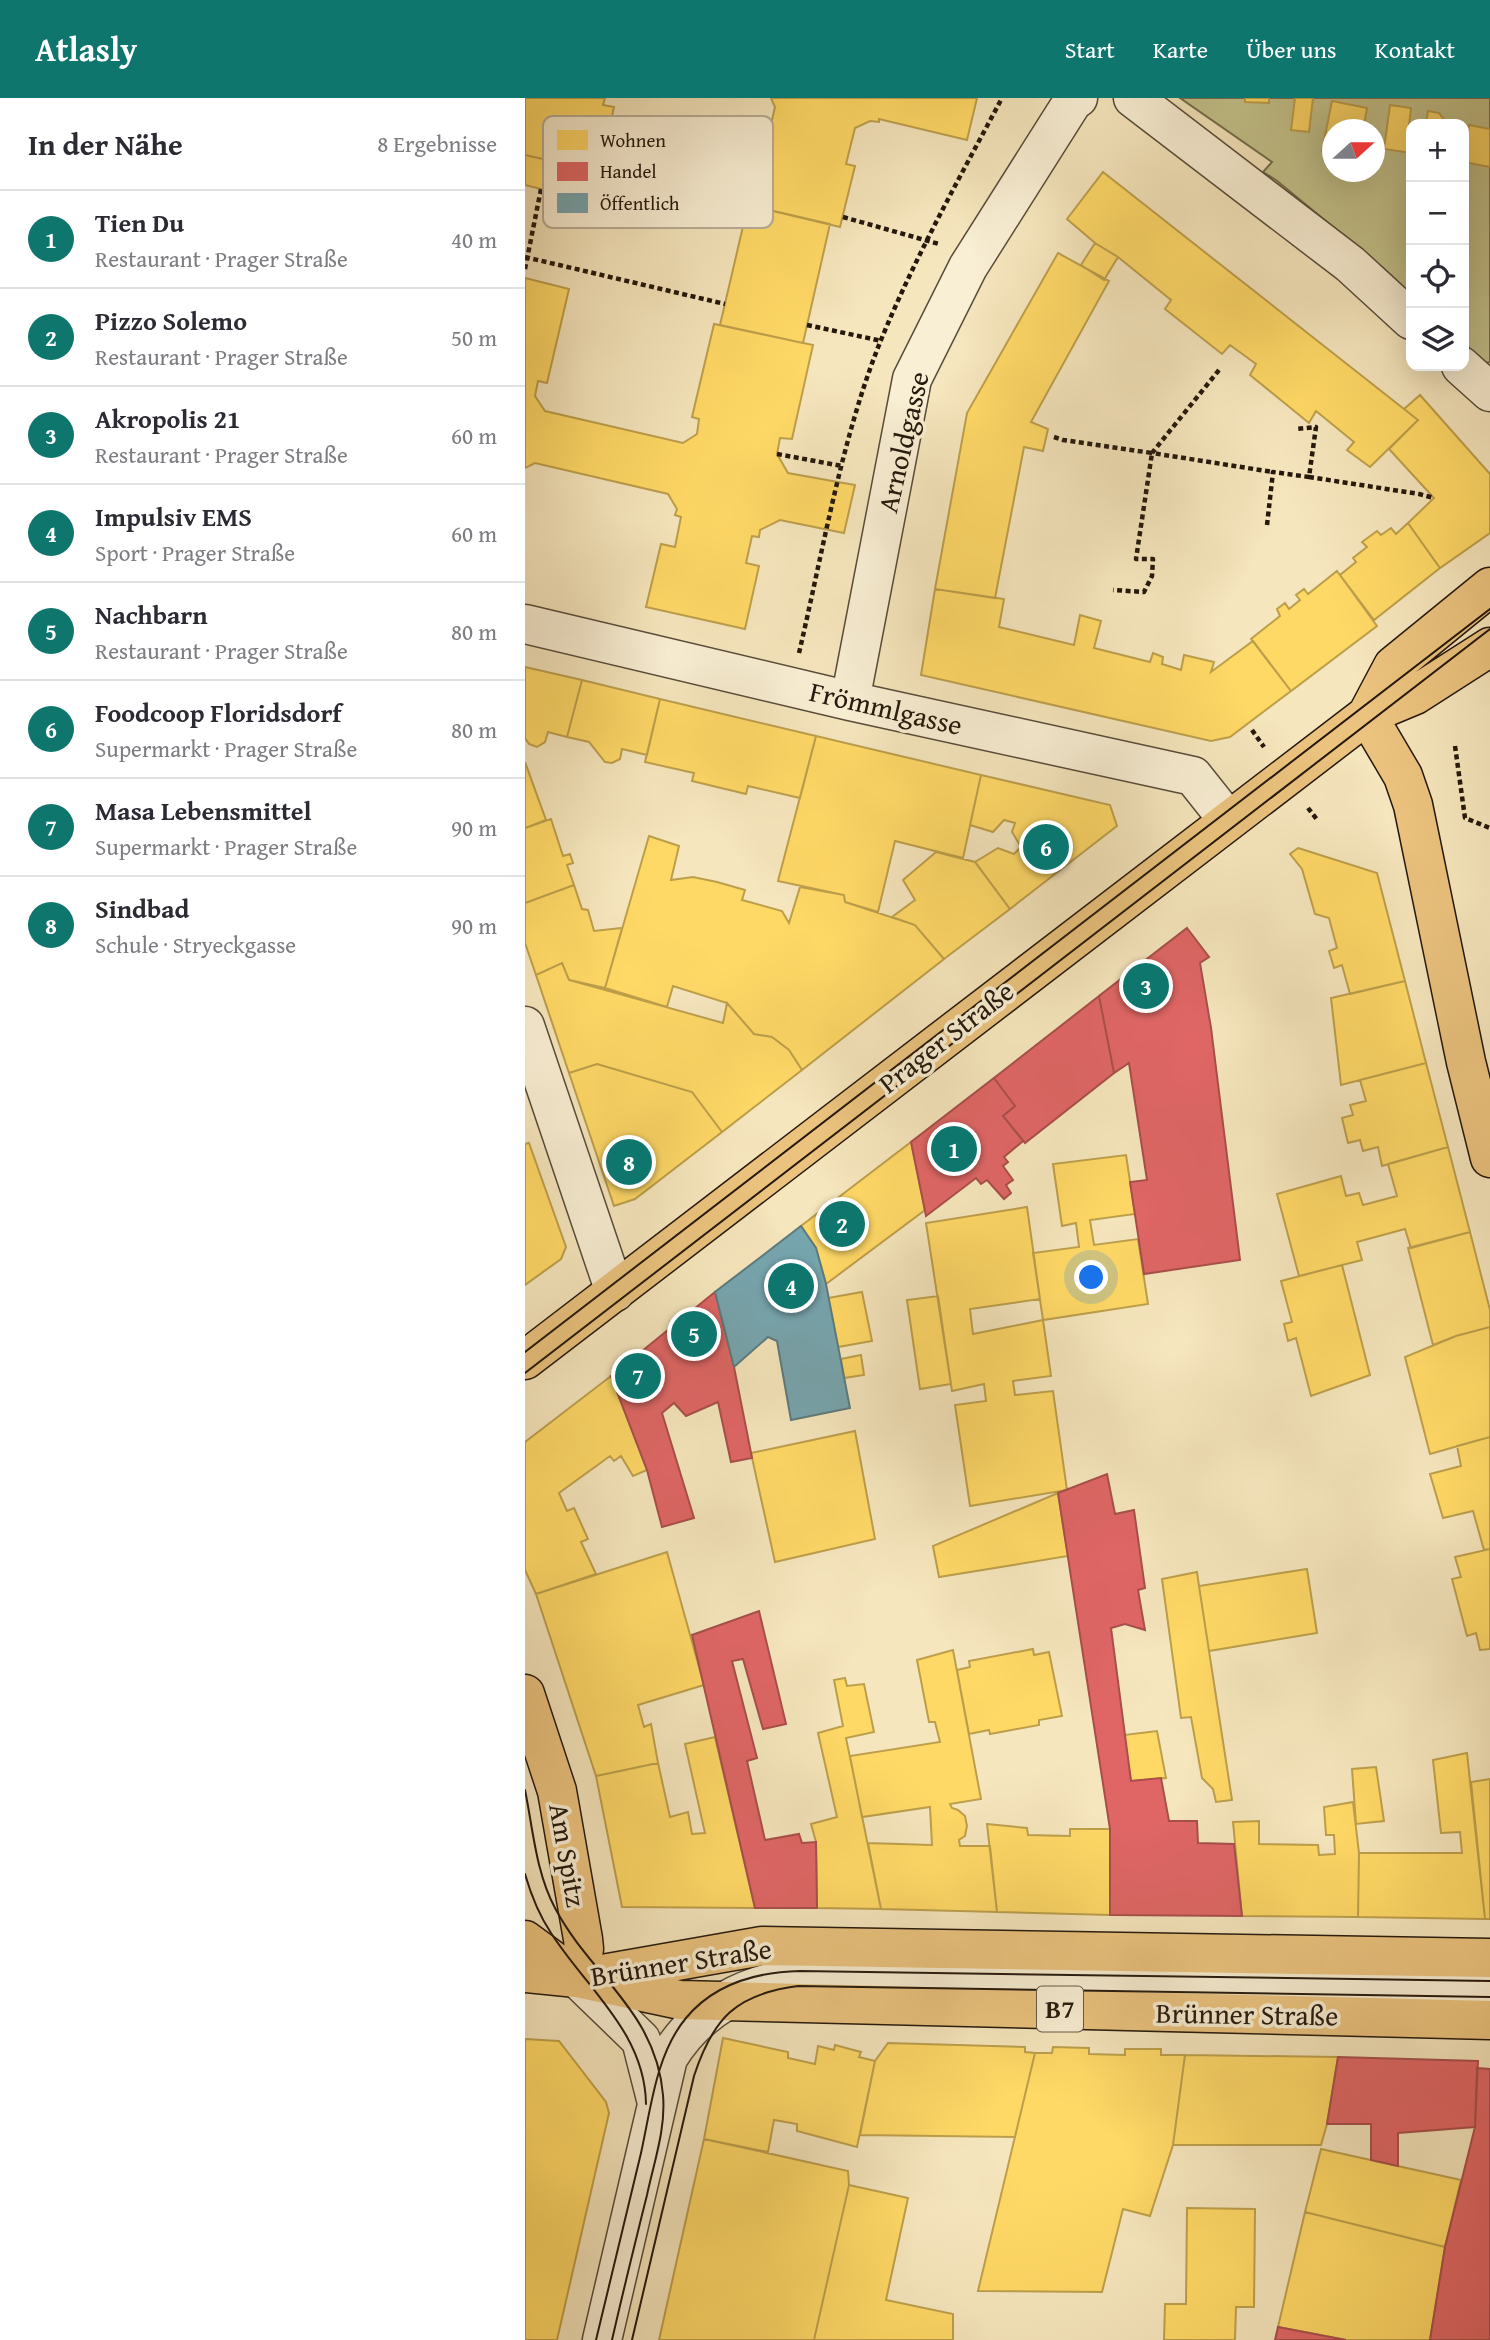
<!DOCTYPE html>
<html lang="de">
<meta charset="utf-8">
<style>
:root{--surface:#fff;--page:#f2f2f3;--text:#2b2b33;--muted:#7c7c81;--line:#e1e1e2;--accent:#0f766e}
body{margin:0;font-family:"Gentium Book Plus",serif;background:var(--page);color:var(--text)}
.controls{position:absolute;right:21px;top:21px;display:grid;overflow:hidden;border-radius:14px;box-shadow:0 7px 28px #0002}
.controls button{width:63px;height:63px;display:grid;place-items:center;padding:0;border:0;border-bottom:2px solid var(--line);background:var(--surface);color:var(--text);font:35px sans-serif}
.compass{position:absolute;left:797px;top:21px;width:63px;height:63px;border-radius:50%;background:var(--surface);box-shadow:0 7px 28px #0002;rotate:69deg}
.you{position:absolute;left:567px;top:1180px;width:24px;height:24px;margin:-18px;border:5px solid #fff;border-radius:50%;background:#1a73e8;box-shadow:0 0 0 10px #1a73e833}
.badge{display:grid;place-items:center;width:46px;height:46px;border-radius:50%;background:var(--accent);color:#fff;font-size:23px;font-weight:700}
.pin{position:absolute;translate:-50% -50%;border:4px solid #fff;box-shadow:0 2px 7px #0006}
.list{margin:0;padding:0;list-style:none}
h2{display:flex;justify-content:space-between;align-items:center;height:91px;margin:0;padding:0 28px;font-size:30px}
h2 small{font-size:23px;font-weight:400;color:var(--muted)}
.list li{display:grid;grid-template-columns:46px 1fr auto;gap:21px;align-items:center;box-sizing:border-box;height:98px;padding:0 28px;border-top:2px solid var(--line)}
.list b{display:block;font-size:26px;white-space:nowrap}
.list p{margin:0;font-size:23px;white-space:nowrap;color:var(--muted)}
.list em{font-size:23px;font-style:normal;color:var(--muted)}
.icon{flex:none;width:38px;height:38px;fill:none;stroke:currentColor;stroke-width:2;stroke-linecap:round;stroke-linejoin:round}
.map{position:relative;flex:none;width:965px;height:2242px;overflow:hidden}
header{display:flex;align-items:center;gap:42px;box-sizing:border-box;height:98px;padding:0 35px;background:var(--accent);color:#fff}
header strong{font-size:33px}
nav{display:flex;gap:38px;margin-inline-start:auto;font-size:24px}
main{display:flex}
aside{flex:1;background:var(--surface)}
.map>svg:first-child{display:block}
.green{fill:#c4c38c;stroke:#746e4c;stroke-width:2;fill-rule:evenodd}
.homes{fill:#ffd966;stroke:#bd9f4b;stroke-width:2}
.shops{fill:#e06666;stroke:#a84f4b;stroke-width:2}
.public{fill:#76a5af;stroke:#5d7b7e;stroke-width:2}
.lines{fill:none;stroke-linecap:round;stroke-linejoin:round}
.minor-casing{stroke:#584c39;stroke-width:41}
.major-casing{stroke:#24180d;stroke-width:41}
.path{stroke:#24180d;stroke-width:4.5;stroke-dasharray:5 3.5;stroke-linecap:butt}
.minor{stroke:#f9efd4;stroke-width:38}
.major{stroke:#ebc37e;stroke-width:38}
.tram{stroke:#24180d;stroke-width:2}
.labels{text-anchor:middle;stroke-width:7;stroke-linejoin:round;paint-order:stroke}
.shield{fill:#f9efd4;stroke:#645849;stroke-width:2}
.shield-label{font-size:26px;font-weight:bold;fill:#24180d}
.street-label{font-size:28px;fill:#24180d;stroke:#f9efd4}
.key{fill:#f9efd4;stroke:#b9ae98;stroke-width:2}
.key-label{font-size:19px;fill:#24180d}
</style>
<header>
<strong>Atlasly</strong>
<nav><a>Start</a><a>Karte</a><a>Über uns</a><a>Kontakt</a></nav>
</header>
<main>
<aside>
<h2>In der Nähe<small>8 Ergebnisse</small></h2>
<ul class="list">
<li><span class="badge">1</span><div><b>Tien Du</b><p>Restaurant · Prager Straße</p></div><em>40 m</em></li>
<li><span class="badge">2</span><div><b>Pizzo Solemo</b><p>Restaurant · Prager Straße</p></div><em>50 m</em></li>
<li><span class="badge">3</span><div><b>Akropolis 21</b><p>Restaurant · Prager Straße</p></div><em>60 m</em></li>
<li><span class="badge">4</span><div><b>Impulsiv EMS</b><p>Sport · Prager Straße</p></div><em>60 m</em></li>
<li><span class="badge">5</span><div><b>Nachbarn</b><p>Restaurant · Prager Straße</p></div><em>80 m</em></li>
<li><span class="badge">6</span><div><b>Foodcoop Floridsdorf</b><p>Supermarkt · Prager Straße</p></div><em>80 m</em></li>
<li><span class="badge">7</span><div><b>Masa Lebensmittel</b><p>Supermarkt · Prager Straße</p></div><em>90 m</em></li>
<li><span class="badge">8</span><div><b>Sindbad</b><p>Schule · Stryeckgasse</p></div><em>90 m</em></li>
</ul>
</aside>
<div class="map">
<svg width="965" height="2242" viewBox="0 0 965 2242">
<rect width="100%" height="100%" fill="#f6e6bd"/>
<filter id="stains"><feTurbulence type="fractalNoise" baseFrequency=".00286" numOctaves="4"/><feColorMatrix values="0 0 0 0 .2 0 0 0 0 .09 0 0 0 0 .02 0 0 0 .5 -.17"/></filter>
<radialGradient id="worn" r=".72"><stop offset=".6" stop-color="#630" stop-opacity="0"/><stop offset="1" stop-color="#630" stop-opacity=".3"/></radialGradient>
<path class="green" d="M655,0H965V264L961,265L939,245V26H886V196L858,170L751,82L738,74L747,64ZM808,32H850V74H808Z"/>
<path class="homes" d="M0,0H80L78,7L89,9L75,74L0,57Z
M246,0H452L442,42L354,21V24L345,23L330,30L321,66L330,68L315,129L218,106L231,45L241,48L250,9Z
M720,0H744V5L720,4Z
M770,0H788L784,34L766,32Z
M807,3L842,10L838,32H808V55L797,53Z
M865,7L886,10L884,27H886V55L859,51Z
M903,13L914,15L922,26H901Z
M944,27L965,31V69L939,64Z
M0,57L62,71L55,101L0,87Z
M578,74L879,311L893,322L845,369L822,352L829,344L791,313L784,325L725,277L731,266L705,247L697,256L640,211L646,202L593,159L570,145L542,121Z
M223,107L305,126L278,245L195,227Z
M570,145L593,159L579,182L556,167Z
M533,155L584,183L506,324L523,331L518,353L499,349L470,500L410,491L442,315Z
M0,180L44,191L22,285L13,283L10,298L20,313L158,345L172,336L174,321L167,319L189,226L288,247L267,341L255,340L252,356L263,375L330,387L319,435L255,422L235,432L234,439L227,438L221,465L234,468L220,531L121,509L136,446L150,449L156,419L150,417L152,411L143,396L10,365L0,370Z
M895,297L965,376V435L915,470L883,425L909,400L864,351L893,322L879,311Z
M883,425L915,470L849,522L815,477L831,464L828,460L842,449L837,444L852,433L856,437L866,430L871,436Z
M812,473L852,528L766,593L726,541L755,518L752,511L760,505L764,511L775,502L771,497L779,491L783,496Z
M410,491L479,501L474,529L549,547L555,517L576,523L569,550L625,564L628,555L638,559L637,566L656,572L659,557L689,564L686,574L728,543L766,593L705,639L686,643L396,577Z
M0,569L57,582L42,639L23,634L20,644L12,649L4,646L0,640Z
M57,582L135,601L122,657L97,651L95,661L87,665L80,664L64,644L42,639Z
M135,601L291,638L275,700L223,688L221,696L167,683L169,675L120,664Z
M291,638L456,677L438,760L370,743L353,814L320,804L319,797L253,783Z
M0,664L21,722L0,730Z
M456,677L585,707L592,728L485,811L450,764L473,750L489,756L496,749L487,734L490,725L479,722L468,734L445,727Z
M26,721L38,758L45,756L48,765L42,767L49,787L0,805V730Z
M124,738L154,748L146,782L168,779L192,784L220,792L217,802L257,813L264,825L275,789L319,797L320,804L390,827L419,861L277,972L264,952L247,939L229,936L202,905L148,888L142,909L80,890Z
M773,750L852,775L880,883L825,896L817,867L809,870L804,853L812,850L804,820L790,816L777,771L765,756Z
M411,754L450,764L485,811L419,861L390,827L367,819L390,802L378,782Z
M49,787L57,811L63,812L69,833L97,830L80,890L44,882L37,865L11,877L0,845V805Z
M37,865L44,882L198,925L202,905L229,936L247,939L264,952L277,972L197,1034L167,994L72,966L44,975L11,877Z
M880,883L901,965L816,987L806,900Z
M901,965L923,1049L857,1068L853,1049L838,1053L835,1042L823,1045L817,1020L828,1017L825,1007L841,1003L835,982Z
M72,966L167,994L197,1034L110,1101L89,1108L44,975Z
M386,1044L400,1112L301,1186L291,1150L276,1128Z
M4,1045L41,1149L36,1161L0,1187V1046Z
M923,1049L945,1134L886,1150L880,1131L832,1144L837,1162L774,1178L752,1096L816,1078L821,1098L834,1095L838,1107L872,1098L863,1066Z
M601,1057L610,1116L565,1122L569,1147L613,1141L623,1206L518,1222L508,1155L554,1149L551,1125L537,1128L528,1066Z
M502,1109L515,1201L445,1211L448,1236L518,1222L526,1278L488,1283L490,1297L528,1293L542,1392L445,1408L430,1307L461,1303L459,1286L427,1293L401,1125Z
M945,1134L965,1212V1229L931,1238L908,1247L883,1150Z
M817,1167L845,1277L786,1298L771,1240L763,1243L759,1226L767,1224L756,1183Z
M337,1194L347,1243L313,1249L303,1200Z
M413,1198L426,1286L395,1291L382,1202Z
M965,1229V1339L905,1356L880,1259L931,1238Z
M336,1257L339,1277L319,1280L316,1261Z
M86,1278L122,1372L108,1378L96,1358L89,1363L85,1358L34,1395L42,1413L49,1410L63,1441L56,1444L71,1476L11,1496L0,1472V1344Z
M330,1333L350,1441L250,1464L226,1355Z
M965,1339V1451L959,1452L948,1413L918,1420L905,1376L936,1368L932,1348Z
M533,1395L543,1458L414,1479L408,1448Z
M965,1451V1551L955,1552L951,1535L942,1538L927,1481L936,1479L930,1459Z
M142,1454L179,1587L113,1607L119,1629L126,1626L133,1665L71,1678L11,1496Z
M782,1471L792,1535L684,1553L674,1488Z
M672,1474L674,1488L707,1702L691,1704L688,1691L677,1680L666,1619L656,1620L637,1481Z
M508,1551L509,1557L524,1554L537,1618L514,1622V1627L465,1636L464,1632L444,1636L432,1572L445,1569L444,1563Z
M428,1552L456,1701L425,1706L427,1710L433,1712L440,1718L442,1728L440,1738L434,1742L435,1748H465L472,1814L356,1811L343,1745L407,1747L405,1709L337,1719L325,1658L415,1644L410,1624H404L392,1562Z
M320,1580L322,1588L339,1586L349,1634L321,1640L356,1811L292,1810L291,1744L286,1726L312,1719L293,1635L318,1628L309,1582Z
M632,1633L641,1680L606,1683L599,1637Z
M190,1639L230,1810L97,1809L71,1678L133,1665L145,1719L163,1714L167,1736L180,1735L160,1646Z
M942,1655L960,1821L833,1819L834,1755H937L935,1734L916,1735L908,1662Z
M851,1669L859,1723L831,1726L827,1671Z
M965,1681V1821H960L946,1684Z
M828,1704L834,1755L833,1819L717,1818L708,1724L734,1723V1746L793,1747L794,1757L810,1756L809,1737H801L799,1709Z
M462,1726L502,1730L503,1737L545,1738V1731H585V1817L472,1814Z
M198,1940L263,1954V1960L290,1966L293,1948L309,1952L310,1947L336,1954L334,1959L350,1963L332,2049L272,2033V2026L249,2022L243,2054L179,2041Z
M0,1941L34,1943L81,2004L84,2015L32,2242H0Z
M363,1945L500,1949V1954L510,1955L490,2039L335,2037L350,1963Z
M528,1949L564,1950V1956L600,1957V1951H636V1957H660L648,2047L625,2118L598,2111L577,2194L453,2193L510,1955H527Z
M660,1957L813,1959L802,2026L796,2047H648Z
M179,2041L323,2073L324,2087L289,2242H134Z
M796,2051L936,2082L920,2149L780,2114Z
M324,2087L383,2100L361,2202L428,2216V2242H289Z
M662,2110L730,2111L729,2209H711L710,2242H639L640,2206H661Z
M780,2114L920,2149L905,2242H821L753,2229Z"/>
<path class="shops" d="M662,830L684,859L675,865L686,930L715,1162L619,1176L605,1084L622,1082L604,965L589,975L574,898Z
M574,898L589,975L500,1045L478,1018L490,1008L469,980Z
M469,980L490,1008L478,1018L498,1043L479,1059L483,1064L478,1068L488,1082L481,1087L486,1095L479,1101L462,1082L456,1086L451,1080L401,1118L386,1044Z
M190,1194L209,1269L227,1360L206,1364L193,1304L161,1318L149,1305L137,1315L169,1420L137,1429L122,1372L86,1278Z
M582,1376L590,1416L609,1412L620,1490L613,1492L620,1532L600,1526L586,1530L606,1683L636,1680L644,1723H672L673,1745L709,1746L717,1818L585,1817V1731L533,1395Z
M234,1513L261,1626L238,1631L218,1561L207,1563L232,1660L222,1663L240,1742L274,1736L277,1745L291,1744L292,1810H230L167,1537Z
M813,1959L953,1963L950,2029L873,2035V2068L846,2062V2026H802Z
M952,1970L965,1971V2242H905L920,2149L950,2029Z
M753,2229L821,2242H750Z"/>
<path class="public" d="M276,1128L291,1150L301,1186L325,1310L266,1322L252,1243L243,1239L209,1269L190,1194Z"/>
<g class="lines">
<g class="minor-casing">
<path id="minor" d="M608,0L825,166L886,222
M936,268L965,294
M0,526L325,603L668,678L703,722
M325,603L387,281L443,169L548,3L553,0
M0,928L90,1194
M52,1880L116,1942L131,2001
M77,2242L143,1960C173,1911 222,1883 279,1880L965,1891"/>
</g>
<g class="major-casing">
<path id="major" d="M842,617L878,678L888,707L941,964L965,1060
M842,617L868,568L965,489
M0,1262L842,617L890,597L965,549
M0,1596L32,1693L58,1841L59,1851L52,1880
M0,1842L52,1880
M0,1875L52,1880L155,1902L965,1922
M72,1877L237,1848L965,1860"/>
</g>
<path class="path" d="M318,119L414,146
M0,159L200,206
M0,171L16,91
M282,227L357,243
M694,272L627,355L748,374
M529,339L538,342L627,355L611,461H628L627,478L619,494L588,492
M252,356L317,368
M784,379L894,396L909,400
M742,427L748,374L784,379L791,329L771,331
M274,555C298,453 317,338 356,242C390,159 435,79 477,0
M727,632L739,649
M930,648L940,720L965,730
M783,710L793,723"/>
<use href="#minor" class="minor"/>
<use href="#major" class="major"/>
<path class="tram" d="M0,1254L965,511
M0,1275L965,531
M0,1692C8,1731 11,1775 30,1810C65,1877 131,1913 138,1997C141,2031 129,2064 122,2097C110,2145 98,2194 87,2242
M0,1776C6,1797 14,1817 26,1835C62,1891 120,1935 121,2006
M71,2242C86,2180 101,2117 116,2055C126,2010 131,1956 161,1920C190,1885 232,1874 275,1873L965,1883
M107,2242L169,1978C188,1920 211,1896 273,1888L965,1899"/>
</g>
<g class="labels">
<rect class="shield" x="512" y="1888.5" width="46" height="45" rx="5"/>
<g class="shield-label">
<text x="535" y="1920">B7</text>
</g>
<g class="street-label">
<text transform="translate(378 344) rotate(-77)" y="10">Arnoldgasse</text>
<text transform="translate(361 610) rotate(13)" y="10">Frömmlgasse</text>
<text transform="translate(421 939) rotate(-38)" y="10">Prager Straße</text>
<text transform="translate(43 1757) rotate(80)" y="10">Am Spitz</text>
<text transform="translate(156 1864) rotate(-9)" y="10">Brünner Straße</text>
<text transform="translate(722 1916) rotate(1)" y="10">Brünner Straße</text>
</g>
</g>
<rect x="18" y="18" width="230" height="112" rx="10" class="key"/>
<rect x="32" y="32" width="31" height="20" fill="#ffd966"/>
<rect x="32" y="64" width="31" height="19" fill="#e06666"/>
<rect x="32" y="95" width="31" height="20" fill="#76a5af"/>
<g class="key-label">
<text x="75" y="49">Wohnen</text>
<text x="75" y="80">Handel</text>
<text x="75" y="112">Öffentlich</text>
</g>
<rect width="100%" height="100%" filter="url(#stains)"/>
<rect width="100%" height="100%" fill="url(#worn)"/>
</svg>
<div class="controls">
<button>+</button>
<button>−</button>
<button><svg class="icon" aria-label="locate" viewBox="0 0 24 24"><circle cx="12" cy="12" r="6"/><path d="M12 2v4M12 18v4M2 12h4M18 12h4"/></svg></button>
<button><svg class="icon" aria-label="layers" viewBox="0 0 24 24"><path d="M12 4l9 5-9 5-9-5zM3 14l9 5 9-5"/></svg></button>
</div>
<svg class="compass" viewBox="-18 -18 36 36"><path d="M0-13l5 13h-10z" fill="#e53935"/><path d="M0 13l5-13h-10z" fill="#7c7c81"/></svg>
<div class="you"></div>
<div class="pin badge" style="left:429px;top:1051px">1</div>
<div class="pin badge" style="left:317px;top:1126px">2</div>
<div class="pin badge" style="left:621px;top:888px">3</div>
<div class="pin badge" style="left:266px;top:1188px">4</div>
<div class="pin badge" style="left:169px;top:1236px">5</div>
<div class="pin badge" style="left:521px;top:749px">6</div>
<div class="pin badge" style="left:113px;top:1278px">7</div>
<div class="pin badge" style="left:104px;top:1064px">8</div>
</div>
</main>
